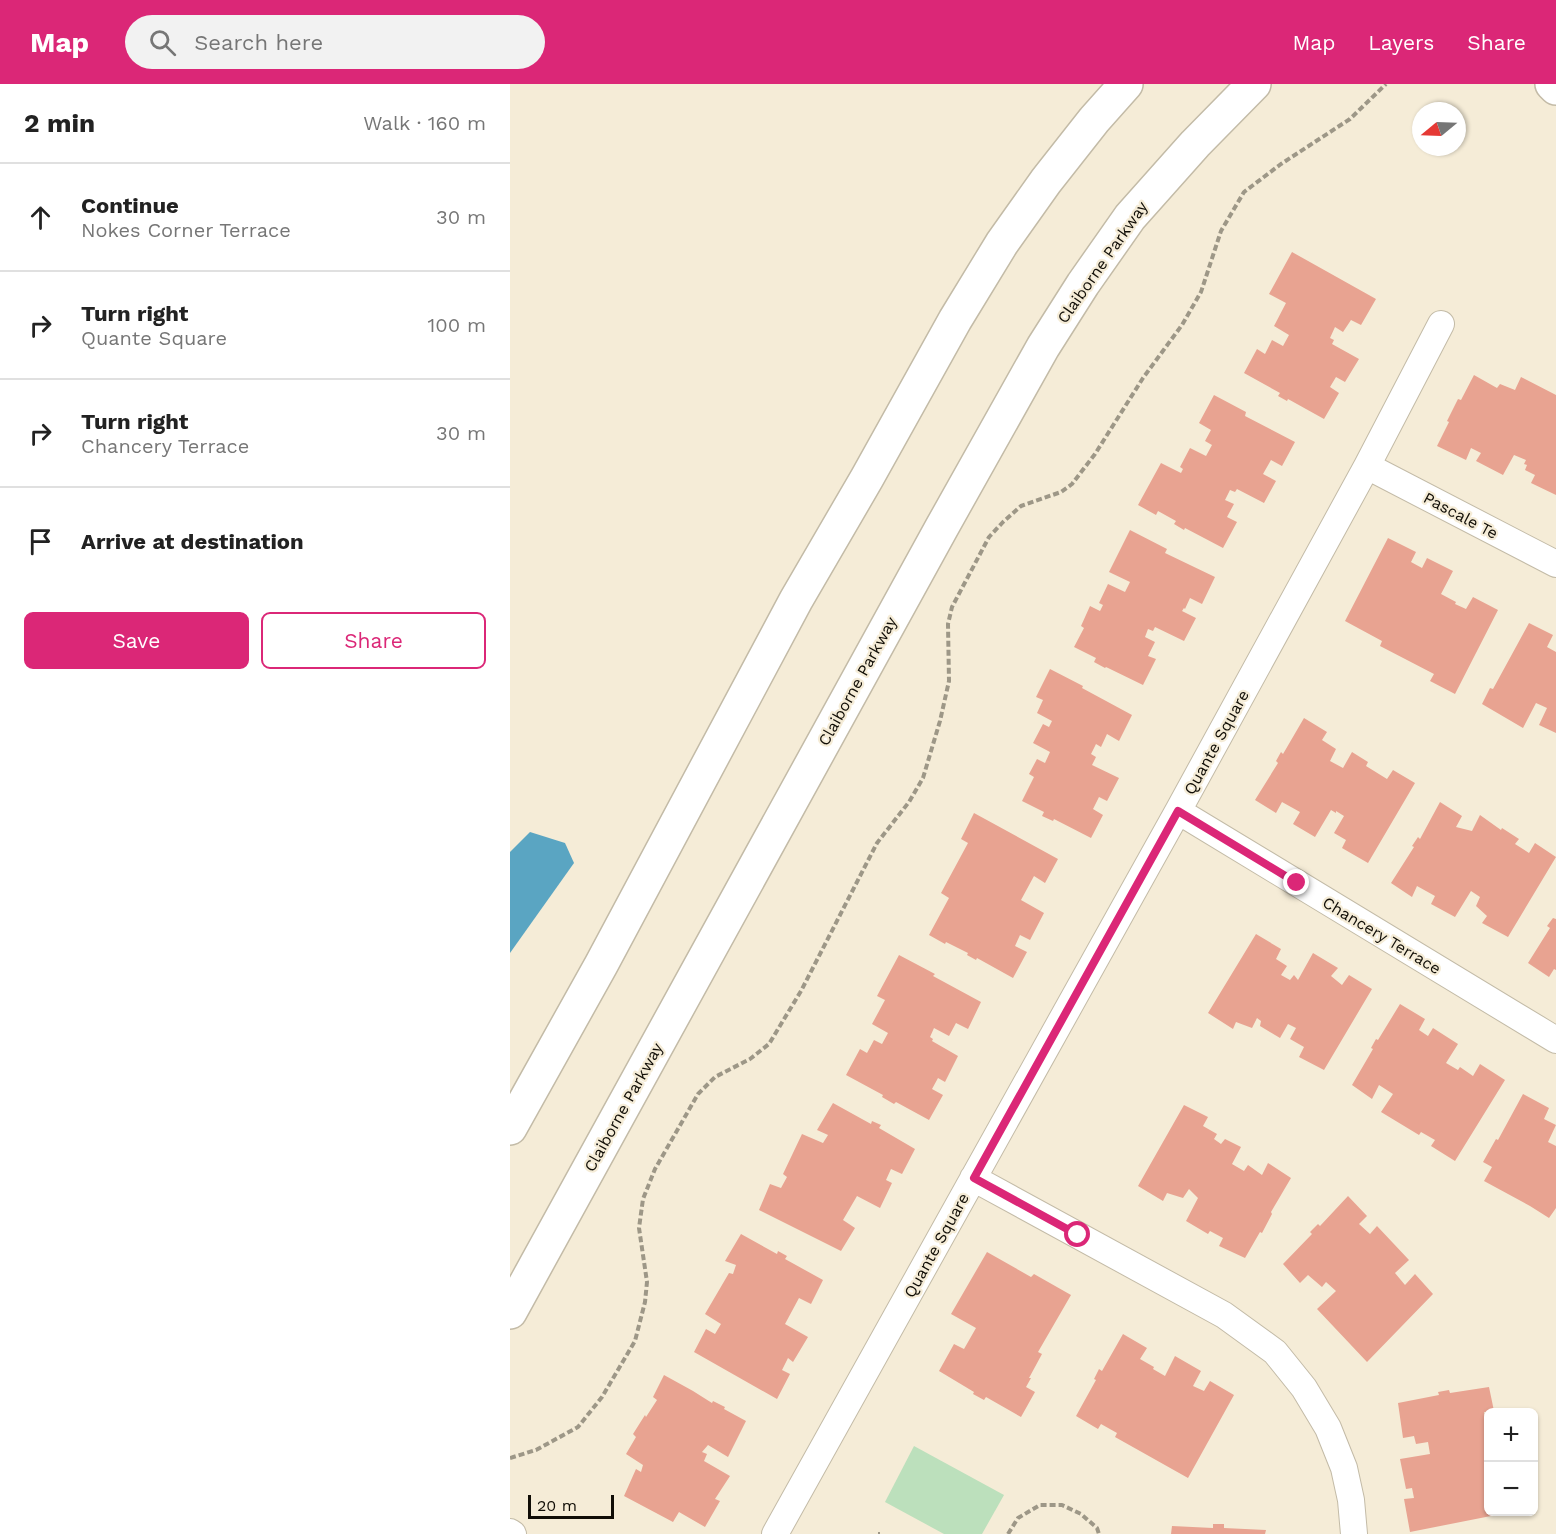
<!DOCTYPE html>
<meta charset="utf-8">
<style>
:root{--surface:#fff;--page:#f2f2f2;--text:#222;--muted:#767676;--line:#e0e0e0;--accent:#db2777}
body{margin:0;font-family:"Work Sans",sans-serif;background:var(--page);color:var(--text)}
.controls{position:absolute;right:18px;bottom:18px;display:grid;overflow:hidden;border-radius:9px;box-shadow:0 2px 4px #0004}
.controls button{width:54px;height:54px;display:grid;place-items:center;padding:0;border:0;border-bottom:2px solid var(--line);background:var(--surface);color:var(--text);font:30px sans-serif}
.compass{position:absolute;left:902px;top:18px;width:54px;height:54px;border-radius:50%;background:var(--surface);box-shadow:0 2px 4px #0004;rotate:251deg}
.scale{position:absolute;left:18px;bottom:15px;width:86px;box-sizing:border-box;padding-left:6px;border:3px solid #100d06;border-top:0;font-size:16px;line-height:21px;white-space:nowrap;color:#100d06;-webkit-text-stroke:4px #f5ecd7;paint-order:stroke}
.stop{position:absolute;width:18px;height:18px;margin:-14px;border:4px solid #db2777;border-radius:50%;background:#fff}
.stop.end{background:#db2777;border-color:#fff;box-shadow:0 2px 6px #0008}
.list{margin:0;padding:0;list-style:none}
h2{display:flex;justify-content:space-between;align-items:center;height:78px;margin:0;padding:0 24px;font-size:26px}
h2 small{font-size:20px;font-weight:400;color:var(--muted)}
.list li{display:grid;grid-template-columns:39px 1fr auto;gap:18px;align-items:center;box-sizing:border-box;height:108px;padding:0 24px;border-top:2px solid var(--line)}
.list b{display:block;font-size:22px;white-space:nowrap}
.list p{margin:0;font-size:20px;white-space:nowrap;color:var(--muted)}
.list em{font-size:20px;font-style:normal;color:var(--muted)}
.actions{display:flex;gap:12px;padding:18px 24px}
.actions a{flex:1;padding:14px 0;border:2px solid var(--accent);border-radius:9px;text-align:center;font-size:21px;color:var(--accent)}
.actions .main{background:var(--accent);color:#fff}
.icon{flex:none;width:33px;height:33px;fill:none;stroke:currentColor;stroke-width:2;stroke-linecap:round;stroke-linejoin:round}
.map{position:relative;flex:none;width:1046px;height:1450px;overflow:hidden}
header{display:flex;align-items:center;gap:36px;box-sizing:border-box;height:84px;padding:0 30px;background:var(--accent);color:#fff}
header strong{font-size:28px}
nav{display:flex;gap:33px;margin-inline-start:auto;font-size:21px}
.search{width:420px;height:54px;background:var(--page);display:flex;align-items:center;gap:15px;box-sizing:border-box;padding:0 21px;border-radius:33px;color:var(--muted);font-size:22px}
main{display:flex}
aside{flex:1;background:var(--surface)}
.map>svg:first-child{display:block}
.green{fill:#bce0bc}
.water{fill:#5aa5c2}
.building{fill:#e8a391}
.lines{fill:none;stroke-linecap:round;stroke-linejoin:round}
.street-casing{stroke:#c3bba7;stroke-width:28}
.secondary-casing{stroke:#c3bba7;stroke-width:36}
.primary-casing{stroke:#c3bba7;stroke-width:36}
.path{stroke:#9d9787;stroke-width:4;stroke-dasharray:6 3;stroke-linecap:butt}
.street{stroke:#fff;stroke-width:26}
.secondary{stroke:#fff;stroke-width:33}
.primary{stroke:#fff;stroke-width:33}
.route{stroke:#db2777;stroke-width:8}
.labels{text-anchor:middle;stroke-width:4.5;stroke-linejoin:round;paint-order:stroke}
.street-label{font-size:16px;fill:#100d06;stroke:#f5ecd7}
</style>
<header>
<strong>Map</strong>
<div class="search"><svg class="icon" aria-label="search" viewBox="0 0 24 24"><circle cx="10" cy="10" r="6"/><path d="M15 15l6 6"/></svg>Search here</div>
<nav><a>Map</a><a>Layers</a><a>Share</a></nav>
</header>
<main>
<aside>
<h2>2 min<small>Walk · 160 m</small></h2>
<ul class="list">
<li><svg class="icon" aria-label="ahead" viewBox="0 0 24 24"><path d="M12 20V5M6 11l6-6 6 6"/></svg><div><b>Continue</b><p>Nokes Corner Terrace</p></div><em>30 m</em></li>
<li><svg class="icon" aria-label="right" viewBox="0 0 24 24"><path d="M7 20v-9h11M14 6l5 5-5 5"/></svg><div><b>Turn right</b><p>Quante Square</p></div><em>100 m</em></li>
<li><svg class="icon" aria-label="right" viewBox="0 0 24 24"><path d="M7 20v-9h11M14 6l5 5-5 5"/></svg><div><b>Turn right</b><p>Chancery Terrace</p></div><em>30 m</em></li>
<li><svg class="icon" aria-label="arrive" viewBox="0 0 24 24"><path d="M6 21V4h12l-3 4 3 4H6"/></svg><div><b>Arrive at destination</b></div></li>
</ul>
<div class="actions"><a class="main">Save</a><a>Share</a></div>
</aside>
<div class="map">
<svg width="1046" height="1450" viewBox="0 0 1046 1450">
<rect width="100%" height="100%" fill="#f5ecd7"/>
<path class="green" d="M404,1362L494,1411L472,1450H434L375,1418Z"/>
<path class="water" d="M20,748L55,759L64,779L0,869V768Z"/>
<path class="building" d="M782,168L866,215L851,241L841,236L833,248L825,243L820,254L824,256L822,260L849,275L835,298L826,293L820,303L829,309L814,335L778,315L777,317L768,312L770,309L734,289L747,265L755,270L762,256L773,262L779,251L764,242L776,219L759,210Z
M964,291L987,304L990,300L1005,306L1011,293L1046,311V411L1021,399L1025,391L1015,386L1017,381L1014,380L1016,376L1004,371L993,391L966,377L971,369L961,364L956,376L927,362L939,338L937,337L948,315L951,316Z
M704,311L736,328L735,332L785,358L772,382L761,376L753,390L766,397L754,419L727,405L725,408L720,406L715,416L724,420L717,433L727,438L713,464L675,444L674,446L664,440L666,437L648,427L646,431L628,421L651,379L671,389L673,385L670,383L680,364L696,372L702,361L695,357L701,346L689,339Z
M620,446L657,465L655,469L705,493L692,520L680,514L675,525L674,524L672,527L686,534L674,557L645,543L643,547L638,545L635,553L645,558L638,572L646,575L633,601L596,583L595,584L584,578L586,574L564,563L574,544L571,542L580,522L590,527L593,521L589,519L598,500L615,508L620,498L599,488Z
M878,454L906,468L901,478L912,484L917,474L943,487L931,510L946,518L945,520L956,525L963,513L988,526L945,610L920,597L924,590L870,562L872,557L835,537Z
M1019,539L1043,551L1037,563L1046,568V649L1029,641L1037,624L1026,619L1013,644L972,620L980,604L983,605Z
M540,585L573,602L572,604L622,631L609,657L597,650L591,663L586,660L581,670L586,673L582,681L609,694L597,717L589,713L583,725L593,731L581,754L544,735L543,737L532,732L534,728L512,717L524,693L519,690L527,675L535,679L540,668L523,659L533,640L539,643L542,637L527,629L533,616L526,613Z
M794,634L817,648L812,656L826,665L820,677L833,684L842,668L858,678L856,682L877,695L883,686L905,699L858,779L832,764L836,756L824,749L834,732L826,727V729L821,726L805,753L783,740L790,728L772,718L766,729L745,716L768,679L766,677L771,668L773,670Z
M930,718L952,732L946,743L962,747L970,731L991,746L992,744L1009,755L1005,760L1019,769L1025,759L1046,773L998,853L972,839L977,832L966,822L970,813L961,807L945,833L921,820L925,812L907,802L902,813L881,799L904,763L902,762L908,753L910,755Z
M464,729L548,775L535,799L524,792L511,816L534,829L520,856L510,851L505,862L517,868L503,894L467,874L466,876L457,871L458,869L436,858L435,860L419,851L439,814L431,809L458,759L451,755Z
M1043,834L1046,835V886L1044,885L1039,893L1018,879L1040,844L1037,842Z
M746,850L771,865L766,875L777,882L771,891L780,896L784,891L788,896L803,869L828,884L821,892L832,901L839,891L862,905L814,986L789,973L794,963L780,955L786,944L778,940L770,954L750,942L751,937L747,934L742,944L726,938L723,945L698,929Z
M389,871L425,890L423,892L471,918L458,945L446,939L439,952L424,944L420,953L423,955L422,957L448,972L435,998L428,994L422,1005L433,1011L419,1036L386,1018L384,1020L372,1013L373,1011L336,991L350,965L357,969L364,956L372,960L378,949L362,940L375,916L367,912Z
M890,920L915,935L909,946L918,952L923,944L948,960L936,979L948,986L950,983L963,992L970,980L995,996L945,1077L921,1062L925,1056L911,1048L909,1051L871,1028L883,1010L869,1001L862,1015L842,1001L863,965L861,964L866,955L868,956Z
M1013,1010L1039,1024L1034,1035L1046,1041L1038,1058L1046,1062V1124L1039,1134L1020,1122L974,1097L982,1083L973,1078L986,1055L988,1056Z
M323,1019L361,1040L362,1037L371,1041L369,1044L405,1065L392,1090L381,1085L376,1096L382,1099L370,1124L347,1112L333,1136L345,1144L331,1167L249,1126L260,1100L271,1104L277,1093L273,1090L292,1050L313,1059L318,1051L307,1046Z
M674,1021L698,1033L693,1042L707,1050L704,1055L711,1060L715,1055L731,1063L722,1080L734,1087L738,1081L752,1091L758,1079L781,1094L761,1128L762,1130L752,1149L750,1148L735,1174L709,1162L713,1154L700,1147L698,1150L676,1137L688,1114L679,1105L673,1114L657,1109L653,1117L628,1102Z
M838,1112L857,1132L849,1140L860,1150L867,1142L899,1176L885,1189L895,1201L905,1190L923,1210L857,1278L807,1225L826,1207L816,1198L812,1203L798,1191L790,1199L773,1180L802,1150L800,1148L808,1140L810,1142Z
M231,1150L267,1170L268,1167L277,1172L275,1175L313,1196L301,1220L289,1214L275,1240L298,1253L283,1278L278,1274L272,1286L280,1290L267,1315L184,1268L196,1245L205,1250L211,1240L195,1230L219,1189L223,1190L226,1181L215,1177Z
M477,1168L521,1193L524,1190L561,1211L528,1268L532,1270L519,1294H521L516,1303L525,1308L511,1333L476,1313L474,1316L463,1310L464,1308L429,1287L444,1260L454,1265L466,1244L441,1230Z
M613,1250L637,1264L630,1275L644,1283L643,1285L655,1292L665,1272L691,1287L683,1302L694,1307L700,1297L724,1311L678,1394L605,1353L607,1349L591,1340L588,1345L566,1332L586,1296L584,1295L589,1285L592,1287Z
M154,1291L183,1307L202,1319L203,1317L215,1323L214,1325L236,1337L218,1373L198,1361L192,1368L197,1370L194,1377L220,1392L205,1415L210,1417L195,1443L169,1428L163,1438L114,1412L126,1385L131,1388L133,1381L116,1370L126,1353L123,1350L135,1331L136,1333L147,1316L143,1313Z
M979,1303L984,1327L974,1328L977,1346H978V1392H975L977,1405H978V1428L996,1429L900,1448L894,1415L904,1414L902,1404L896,1405L890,1375L920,1370L918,1358L906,1360L904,1352L893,1354L888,1319L929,1311L928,1308L939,1306L940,1309Z
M703,1440H714V1444L756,1446L755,1450H661L662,1442L703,1444Z"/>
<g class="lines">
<g class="street-casing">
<path id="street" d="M857,382L1046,480
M668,727L1046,956
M463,1094L714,1231L765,1268L794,1304L818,1344L834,1384L841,1416L844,1450
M0,1448L3,1450
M265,1450L668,727L857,382L931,240"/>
</g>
<g class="secondary-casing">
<path id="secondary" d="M0,1044L91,881L286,516L357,394L445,236L492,159L536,97L584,36L616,0
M0,1228L432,443L533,263L573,200L620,133L685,60L744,0"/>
</g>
<g class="primary-casing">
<path id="primary" d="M1042,0L1046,4"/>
</g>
<path class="path" d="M0,1374L26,1366L68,1343L92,1313L125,1257L135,1218L137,1198L129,1144L133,1115L145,1085L188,1010L205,993L240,975L259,960L291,907L367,759L399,718L413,694L430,637L439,597L438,540L442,523L479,453L493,438L511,422L551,408L562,400L585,370L633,294L672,241L691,208L711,147L734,108L771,80L840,35L876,0
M368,1450H370
M498,1450L508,1434L530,1421H552L571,1430L587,1444L589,1450"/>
<use href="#street" class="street"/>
<use href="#secondary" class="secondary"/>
<use href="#primary" class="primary"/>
</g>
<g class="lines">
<path class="route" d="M568,1151L464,1094L668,727L787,799"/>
</g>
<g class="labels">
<g class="street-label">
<text transform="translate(592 178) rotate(-55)" y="6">Claiborne Parkway</text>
<text transform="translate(951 431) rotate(28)" y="6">Pascale Te</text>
<text transform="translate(347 597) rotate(-61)" y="6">Claiborne Parkway</text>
<text transform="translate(706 658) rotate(-61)" y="6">Quante Square</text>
<text transform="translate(872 851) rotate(31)" y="6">Chancery Terrace</text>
<text transform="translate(113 1023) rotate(-61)" y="6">Claiborne Parkway</text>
<text transform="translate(426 1161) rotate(-61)" y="6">Quante Square</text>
</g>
</g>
</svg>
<div class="controls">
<button>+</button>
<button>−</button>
</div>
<svg class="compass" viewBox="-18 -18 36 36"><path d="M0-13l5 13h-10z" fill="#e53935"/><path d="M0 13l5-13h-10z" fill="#767676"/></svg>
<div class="scale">20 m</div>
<div class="stop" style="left:568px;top:1151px"></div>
<div class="stop end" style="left:787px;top:799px"></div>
</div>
</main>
